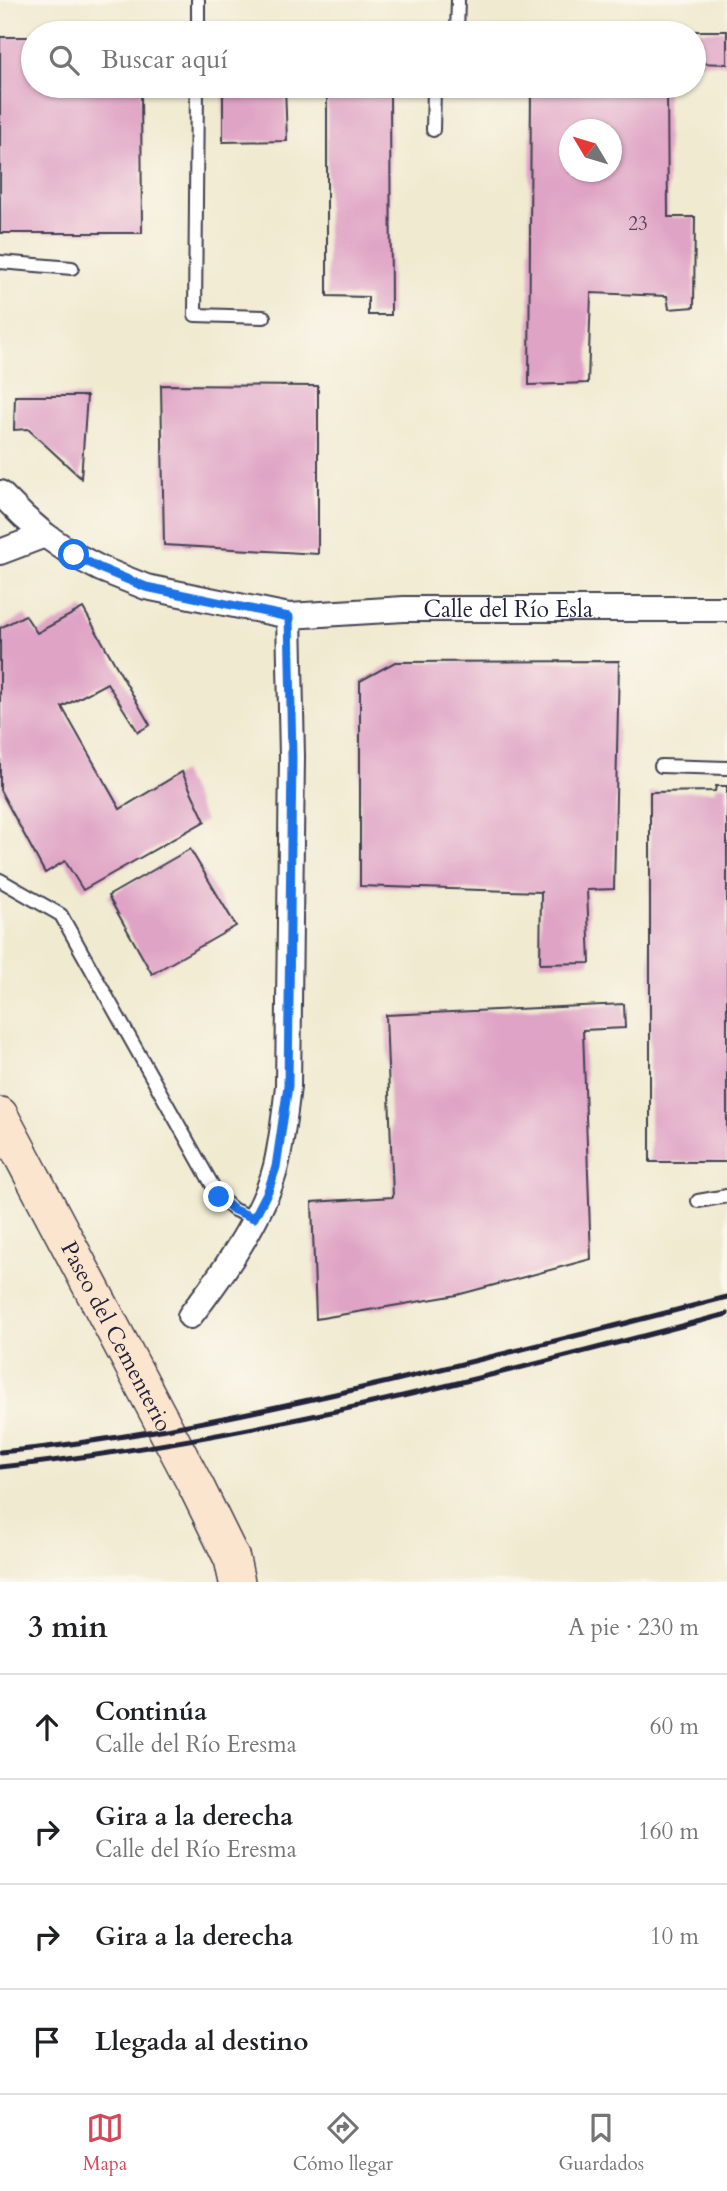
<!DOCTYPE html>
<html lang="es">
<meta charset="utf-8">
<style>
:root{--surface:#fff;--page:#f2f2f2;--text:#202124;--muted:#757577;--line:#e0e0e0;--accent:#d1495b}
body{margin:0;font-family:Cardo,serif;background:var(--page);color:var(--text)}
.compass{position:absolute;left:559px;top:119px;width:63px;height:63px;border-radius:50%;background:var(--surface);box-shadow:0 2px 5px #0004;rotate:308deg}
.stop{position:absolute;width:21px;height:21px;margin:-16px;border:5px solid #1a73e8;border-radius:50%;background:#fff}
.stop.end{background:#1a73e8;border-color:#fff;box-shadow:0 2px 7px #0008}
.list{margin:0;padding:0;list-style:none}
h2{display:flex;justify-content:space-between;align-items:center;height:91px;margin:0;padding:0 28px;font-size:30px}
h2 small{font-size:23px;font-weight:400;color:var(--muted)}
.list li{display:grid;grid-template-columns:46px 1fr auto;gap:21px;align-items:center;box-sizing:border-box;height:105px;padding:0 28px;border-top:2px solid var(--line)}
.list b{display:block;font-size:26px;white-space:nowrap}
.list p{margin:0;font-size:23px;white-space:nowrap;color:var(--muted)}
.list em{font-size:23px;font-style:normal;color:var(--muted)}
.icon{flex:none;width:38px;height:38px;fill:none;stroke:currentColor;stroke-width:2;stroke-linecap:round;stroke-linejoin:round}
.map{position:relative;flex:none;width:727px;height:1582px;overflow:hidden}
.search{position:absolute;background:var(--surface);box-shadow:0 2px 5px #0004;left:21px;right:21px;top:21px;height:77px;display:flex;align-items:center;gap:18px;box-sizing:border-box;padding:0 24px;border-radius:38px;color:var(--muted);font-size:26px}
.sheet{height:511px;background:var(--surface)}
nav{display:flex;justify-content:space-around;align-items:center;box-sizing:border-box;height:98px;border-top:2px solid var(--line);background:var(--surface);font-size:19px;color:var(--muted)}
nav a{display:grid;justify-items:center;gap:4px}
nav .on{color:var(--accent)}
.map>svg:first-child{display:block}
.building{fill:#dfa3c5;fill-rule:evenodd}
.lines{fill:none;stroke-linecap:round;stroke-linejoin:round}
.lane-casing{stroke:#414051;stroke-width:16}
.street-casing{stroke:#414051;stroke-width:28}
.secondary-casing{stroke:#414051;stroke-width:38}
.lane{stroke:#fff;stroke-width:12}
.street{stroke:#fff;stroke-width:24}
.secondary{stroke:#fce5cf;stroke-width:35}
.rail{stroke:#22223b;stroke-width:5}
.route{stroke:#1a73e8;stroke-width:9}
.labels{text-anchor:middle;stroke-width:5;stroke-linejoin:round;paint-order:stroke}
.number-label{font-size:19px;fill:#51425e}
.street-label{font-size:23px;fill:#22223b;stroke:#fbf7ec}
</style>
<div class="map">
<svg width="727" height="1582" viewBox="0 0 727 1582">
<rect width="100%" height="100%" fill="#fbf7ec"/>
<filter id="ink" filterUnits="userSpaceOnUse"><feTurbulence type="fractalNoise" baseFrequency=".0143" numOctaves="2"/><feDisplacementMap in="SourceGraphic" scale="14" xChannelSelector="R" yChannelSelector="G"/><feConvolveMatrix kernelMatrix="1 2 1 2 8 2 1 2 1" color-interpolation-filters="sRGB"/></filter>
<filter id="wash" filterUnits="userSpaceOnUse"><feTurbulence type="fractalNoise" baseFrequency=".00686" numOctaves="4" result="noise"/><feDisplacementMap in="SourceGraphic" scale="28" xChannelSelector="R" yChannelSelector="G"/><feGaussianBlur stdDeviation="1.57" result="paint"/><feColorMatrix in="noise" values="0 0 0 0 0 0 0 0 0 0 0 0 0 0 0 0 0 1.4 0 .05"/><feComposite in="paint" operator="in"/></filter>
<g filter="url(#wash)">
<rect width="100%" height="100%" fill="#f0ead0"/>
<g id="blocks">
<path class="building" d="M694,31H727V64L694,63Z
M0,37H33V86H141L142,233H0Z
M223,86H285L287,141L223,142Z
M327,86H390L391,315H368V297L327,296Z
M531,86H667L668,217H695L694,307L669,309L667,296L591,293L588,383L529,385ZM570,130H612V172H570Z
M161,385L318,386V554L164,545Z
M15,396H87L81,478L28,429L14,430Z
M83,608L150,725L138,732L107,683L62,707L120,809L182,772L205,821L83,890L65,861L45,873L0,790V628L25,615L37,633Z
M619,661L614,889L587,890L590,963L540,964L541,892L360,886V681L395,662Z
M716,786H727V1162H650V792L715,791Z
M190,849L236,926L152,974L108,896Z
M624,1004L625,1028L583,1030L591,1259L457,1295L316,1319L312,1202L393,1197L386,1015Z"/>
</g>
</g>
<g filter="url(#ink)">
<use href="#blocks" fill-opacity="0" stroke="#414051" stroke-width="2"/>
<g class="lines">
<g class="lane-casing">
<path id="lane" d="M198,33V0
M457,33L458,0
M197,86L195,315L264,317
M433,130L434,89L456,88V86
M0,262L72,268
M661,766L727,768
M0,880L61,915L219,1197L234,1210L254,1218
M698,1201L727,1196"/>
</g>
<g class="street-casing">
<g id="street">
<path id="s1" d="M0,493L24,517L45,535L74,555L101,569L146,587L289,616L404,609H727"/>
<path d="M0,552L45,535"/>
<path d="M190,1316C221,1277 264,1215 276,1166C282,1140 285,1112 288,1086L292,757L289,616"/>
</g>
</g>
<g class="secondary-casing">
<g id="secondary">
<path id="s2" d="M0,1115L197,1488L232,1559L237,1582"/>
</g>
</g>
<use href="#lane" class="lane"/>
<use href="#street" class="street"/>
<use href="#secondary" class="secondary"/>
<path class="rail" d="M0,1452C132,1440 263,1411 392,1381C504,1354 616,1326 727,1297
M0,1467C246,1441 488,1377 727,1314"/>
</g>
</g>
<g class="lines" filter="url(#ink)">
<path class="route" d="M74,555L102,569L146,587L289,617L292,757L288,1086L276,1167L268,1191L254,1218L234,1210L219,1197"/>
</g>
<g class="labels">
<g class="number-label">
<text x="638" y="230">23</text>
</g>
<g class="street-label">
<text dy="8" stroke="none"><textPath href="#s1" startOffset="541">Calle del Río Esla</textPath></text>
<text dy="8" stroke="none"><textPath href="#s2" startOffset="250">Paseo del Cementerio</textPath></text>
</g>
</g>
</svg>
<svg class="compass" viewBox="-18 -18 36 36"><path d="M0-13l5 13h-10z" fill="#e53935"/><path d="M0 13l5-13h-10z" fill="#757577"/></svg>
<div class="stop" style="left:74px;top:555px"></div>
<div class="stop end" style="left:219px;top:1197px"></div>
<div class="search"><svg class="icon" aria-label="search" viewBox="0 0 24 24"><circle cx="10" cy="10" r="6"/><path d="M15 15l6 6"/></svg>Buscar aquí</div>
</div>
<section class="sheet">
<h2>3 min<small>A pie · 230 m</small></h2>
<ul class="list">
<li><svg class="icon" aria-label="ahead" viewBox="0 0 24 24"><path d="M12 20V5M6 11l6-6 6 6"/></svg><div><b>Continúa</b><p>Calle del Río Eresma</p></div><em>60 m</em></li>
<li><svg class="icon" aria-label="right" viewBox="0 0 24 24"><path d="M7 20v-9h11M14 6l5 5-5 5"/></svg><div><b>Gira a la derecha</b><p>Calle del Río Eresma</p></div><em>160 m</em></li>
<li><svg class="icon" aria-label="right" viewBox="0 0 24 24"><path d="M7 20v-9h11M14 6l5 5-5 5"/></svg><div><b>Gira a la derecha</b></div><em>10 m</em></li>
<li><svg class="icon" aria-label="arrive" viewBox="0 0 24 24"><path d="M6 21V4h12l-3 4 3 4H6"/></svg><div><b>Llegada al destino</b></div></li>
</ul>
</section>
<nav>
<a class="on"><svg class="icon" aria-label="map" viewBox="0 0 24 24"><path d="M3 6l6-2 6 2 6-2v14l-6 2-6-2-6 2zM9 4v14M15 6v14"/></svg>Mapa</a>
<a><svg class="icon" aria-label="directions" viewBox="0 0 24 24"><path d="M12 3l9 9-9 9-9-9zM9 14v-3h6M13 9l2 2-2 2"/></svg>Cómo llegar</a>
<a><svg class="icon" aria-label="saved" viewBox="0 0 24 24"><path d="M7 4h10v16l-5-4-5 4z"/></svg>Guardados</a>
</nav>
